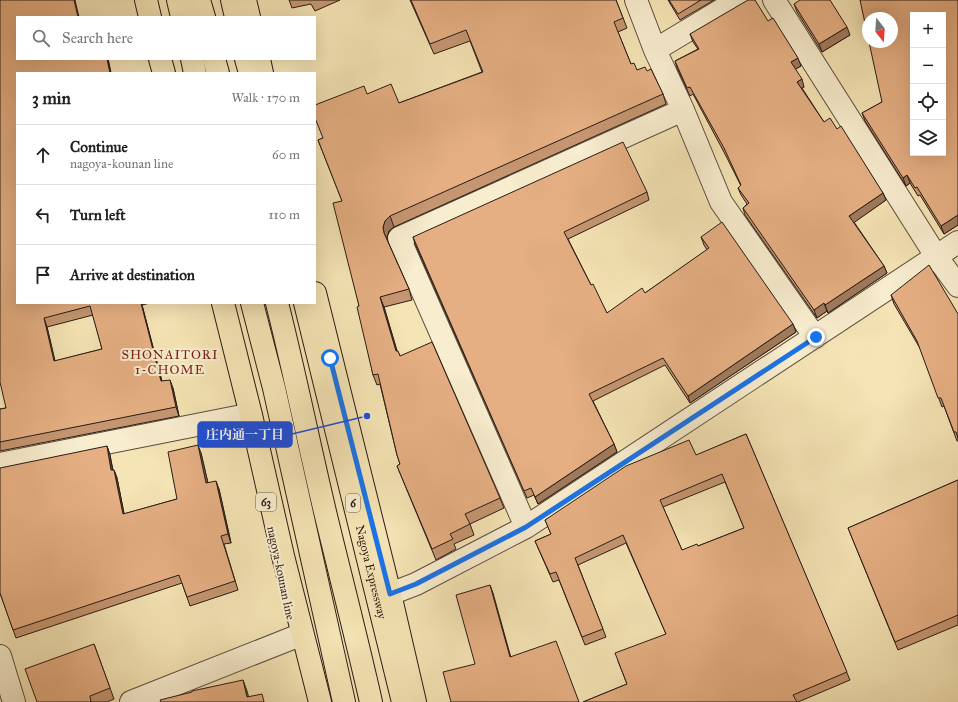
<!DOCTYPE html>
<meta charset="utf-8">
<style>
:root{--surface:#fff;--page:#f6f6f6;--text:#202124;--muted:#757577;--line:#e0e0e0}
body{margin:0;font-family:"IM FELL Great Primer","Noto Serif JP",serif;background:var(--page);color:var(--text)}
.controls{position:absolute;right:12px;top:12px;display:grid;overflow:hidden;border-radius:0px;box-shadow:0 4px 16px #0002}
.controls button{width:36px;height:36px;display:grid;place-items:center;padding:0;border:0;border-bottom:1px solid var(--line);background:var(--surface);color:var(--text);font:20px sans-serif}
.compass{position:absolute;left:862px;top:12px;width:36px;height:36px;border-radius:50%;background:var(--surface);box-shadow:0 4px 16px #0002;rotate:163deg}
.stop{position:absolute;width:12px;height:12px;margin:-9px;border:3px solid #1a73e8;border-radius:50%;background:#fff}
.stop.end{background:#1a73e8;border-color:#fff;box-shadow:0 1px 4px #0008}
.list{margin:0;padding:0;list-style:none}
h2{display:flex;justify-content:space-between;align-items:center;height:52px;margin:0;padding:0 16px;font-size:17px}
h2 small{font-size:13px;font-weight:400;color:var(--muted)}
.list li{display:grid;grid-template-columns:26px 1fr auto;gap:12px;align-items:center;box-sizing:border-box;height:60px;padding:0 16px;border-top:1px solid var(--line)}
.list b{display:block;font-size:15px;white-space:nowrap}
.list p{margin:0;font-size:13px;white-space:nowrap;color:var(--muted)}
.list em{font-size:13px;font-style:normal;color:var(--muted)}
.icon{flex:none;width:22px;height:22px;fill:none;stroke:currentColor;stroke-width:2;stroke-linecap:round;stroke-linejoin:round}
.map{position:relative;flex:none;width:958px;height:702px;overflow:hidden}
.search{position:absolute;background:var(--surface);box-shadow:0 4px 16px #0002;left:16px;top:16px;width:300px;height:44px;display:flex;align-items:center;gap:10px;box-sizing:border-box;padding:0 14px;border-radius:0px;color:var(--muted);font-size:15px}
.panel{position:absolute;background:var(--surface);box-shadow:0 4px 16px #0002;left:16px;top:72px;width:300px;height:232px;border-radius:0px}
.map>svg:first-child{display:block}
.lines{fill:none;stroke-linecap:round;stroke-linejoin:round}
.minor-casing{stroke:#5c4d3d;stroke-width:24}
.primary-casing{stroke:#291b15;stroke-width:24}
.motorway-casing{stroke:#291b15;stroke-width:24}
.minor{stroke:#f8edcf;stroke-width:22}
.primary{stroke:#f5e4b5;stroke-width:22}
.motorway{stroke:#f5e4b5;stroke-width:22}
.wall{fill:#c59671;stroke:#291b15;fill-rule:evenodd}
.shaded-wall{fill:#a07a5c;stroke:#291b15}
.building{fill:#e5af83;stroke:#291b15;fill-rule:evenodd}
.route{stroke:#1a73e8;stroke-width:5}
.labels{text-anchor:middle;stroke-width:4;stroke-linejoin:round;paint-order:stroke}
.shield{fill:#f8edcf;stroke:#675a4d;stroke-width:1}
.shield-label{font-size:11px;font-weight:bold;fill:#291b15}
.street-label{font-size:12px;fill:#291b15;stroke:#f8edcf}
.neighbourhood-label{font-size:13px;letter-spacing:1px;fill:#7a1f14;stroke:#f8edcf}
.leader{fill:none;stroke:#1d4ed8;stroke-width:1.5}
.callout-dot{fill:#1d4ed8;stroke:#f8edcf;stroke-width:1.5}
.callout{fill:#1d4ed8;stroke:#1d4ed8;stroke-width:1.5}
.callout-label{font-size:13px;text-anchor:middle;font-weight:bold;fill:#fff}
</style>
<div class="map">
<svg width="958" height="702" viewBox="0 0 958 702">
<rect width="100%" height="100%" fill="#f5e4b5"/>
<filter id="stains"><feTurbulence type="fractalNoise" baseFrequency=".005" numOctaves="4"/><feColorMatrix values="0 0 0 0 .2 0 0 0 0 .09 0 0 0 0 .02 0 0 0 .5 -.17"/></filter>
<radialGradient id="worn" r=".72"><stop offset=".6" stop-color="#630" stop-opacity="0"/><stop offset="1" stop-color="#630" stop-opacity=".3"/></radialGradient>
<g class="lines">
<g class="minor-casing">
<path id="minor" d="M636,0L655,50L683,110L721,202L815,337
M774,0L936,256L958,286
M655,50L738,0
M0,464L247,415
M526,527L399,238L683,110
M390,594L416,584L526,527L958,242
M0,656L14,702
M131,702L295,637"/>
</g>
<g class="primary-casing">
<path id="primary" d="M245,0L249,17
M259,59L262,73
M315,293L390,594L415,702"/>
</g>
<g class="motorway-casing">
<g id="motorway">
<path d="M146,0L150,17"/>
<path d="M178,0L182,17"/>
<path d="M199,0L204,17"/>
<path d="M232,0L236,17"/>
<path d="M160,59L164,73"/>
<path d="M192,59L195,73"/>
<path d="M214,59L218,73"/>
<path d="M246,59L250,73"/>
<path d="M223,303L251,415L283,556L320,702"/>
<path d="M252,303L274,388L344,702"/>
<path d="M277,303C295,374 309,445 326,516C341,578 357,640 371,702"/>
<path id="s1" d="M305,303L403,702"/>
</g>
</g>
<use href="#minor" class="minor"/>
<use href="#primary" class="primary"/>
<use href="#motorway" class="motorway"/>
</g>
<path class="wall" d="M289,0H340L315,11L311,4L292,8Z
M410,0H616L627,28L618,32L631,64L637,70L647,71L663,94L666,104L394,227L389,231L387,237V240L409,289L412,300L384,307L397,351L500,498L504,508L470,524L474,535L454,544L456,549L436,560L397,466L400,464L397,455L380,384L377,385L373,375L359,306L342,201L318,140L323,138L367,94L399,103L482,72L470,41L434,54Z
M668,0H714L680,20Z
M958,0V225L944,234L920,195L918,196L910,183L906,186L865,121L862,113L882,102Z
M794,4L850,35L822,52L797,12Z
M768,21L801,66L795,69L804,87L802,88L824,122L837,129L883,193L886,200L854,222L884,266L887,273L828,313L827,311L817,318L745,215L743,208L747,204L741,195L738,188L741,186L726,156L693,94L690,96L677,68L675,61L698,49L693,42L690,34Z
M17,59H108L111,73L17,303H150L142,305L162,381L173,388L179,416L0,451V409L6,408ZM93,315L102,349L55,361L47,327Z
M647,192L649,200L568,239L591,285L607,313L645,293L707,250L704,245L701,237L793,324L796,332L690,403L665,365L593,401L614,444L617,452L538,504L534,495L527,498L415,244L413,237Z
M891,295L958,314V441H957L944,406L942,407L921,350L894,304Z
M746,434L850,680L798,702H583L627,684L618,661L666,634L626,543L578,565L606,637L585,645L559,580L553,582L535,541L551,534L545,520ZM725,482L744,528L698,546L682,550L663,507Z
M107,446L110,455L113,470H114L117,478L124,514L177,499L201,453L208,483L219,489L231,543L224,544L238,590L190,606L182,583L16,638L0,593Z
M958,480V625L898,650L848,528Z
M94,644L114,699L107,702H37Z"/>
<path class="shaded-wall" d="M74,0H75L79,17H78Z
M847,27L850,35L822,52L819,44Z
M798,58L801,66L794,70L791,62Z
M107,59H108L111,73H110Z
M802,79L804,87L800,89L797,82Z
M907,175L910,183L906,186L903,178Z
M883,193L886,200L852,224L849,216Z
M958,215V225L944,234L941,226Z
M390,216L394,227L389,231L387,237L388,243L384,233L383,227L385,221Z
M884,266L887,273L828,313L825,305Z
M380,297L384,307L400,361L396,351Z
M141,303H142V305L164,390L161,381Z
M824,303L827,311L817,318L814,310Z
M44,318L47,327L57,370L54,361Z
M793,324L796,332L690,403L688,396Z
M170,380L173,388L179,416L176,407Z
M614,444L617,452L538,504L535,497Z
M198,445L201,453L210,492L206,483Z
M107,446L110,455L114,479L111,470Z
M114,470L117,478L126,523L123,514Z
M216,481L219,489L231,543L228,534Z
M490,585L493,593L513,665L510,657Z
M243,680L247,691L250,702L247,697Z"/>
<path class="building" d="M0,0H74L78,17H17V59H107L110,73H17V303H141L161,381L170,380L176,407L0,442V409L6,408L0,382ZM90,306L102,349L54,361L44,318Z
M411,0H616L623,18L614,22L631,64L634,63L637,70L645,67L647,71L651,69L663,94L390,216L385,221L383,227L384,233L409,289L380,297L396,351H398L400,356L432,342L500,498L465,514L470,524L450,534L453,539L432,549L397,466L400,464L397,455L378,374L373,375L357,307L359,306L333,203L342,201L318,140L323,138L315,118V105L364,86L367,94L391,84L399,103L483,72L466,30L430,44Z
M669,0H701L678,14Z
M748,0H755L768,21L773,18L798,58L791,62L802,79L797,82L824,122L830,118L837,129L841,126L883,193L849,216L884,266L825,305L824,303L814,310L743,208L749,203L738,188L741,185L724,148L690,87L687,88L675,61L699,49L690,34Z
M800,0H830L847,27L819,44L794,4Z
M860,0H958V215L941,226L917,187L915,188L907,175L903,178L862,113L882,102L869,42H892V18H868V37ZM913,15H943V153H913Z
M623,142L647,192L564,232L591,285L593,284L607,313L642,288L645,293L709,248L701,237L722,222L793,324L688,396L663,358L589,394L614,444L535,497L531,488L524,491L413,237Z
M929,265L958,314V438L956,432H954L941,398H938L917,341L891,295Z
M746,434L847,672L793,695L797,702H583L627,684L615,653L666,634L623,535L575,558L603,629L582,637L556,572L550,574L535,541L551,534L545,520L626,466L689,440L696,455ZM722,474L744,528L698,546L697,544L682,550L660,500Z
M198,445L206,483L216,481L228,534L221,536L235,581L187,597L179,575L13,630L0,593V468L107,446L111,470H114L123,514L177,499L168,452Z
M958,480V615L895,642L848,528Z
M490,585L510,657L556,641L579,702H451L443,672L475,664L456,595Z
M94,644L110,688L90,696L91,702H37L25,669Z
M243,680L247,697L262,694L264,702H161L160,700L192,692V691Z"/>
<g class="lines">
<path class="route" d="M330,358L390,594L416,584L526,527L816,337"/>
</g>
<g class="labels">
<g class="shield">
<rect x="256" y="493" width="20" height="18" rx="3"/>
<rect x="346" y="494" width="14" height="18" rx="3"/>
</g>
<g class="shield-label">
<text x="266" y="506">63</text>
<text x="353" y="507">6</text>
</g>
<g class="street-label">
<text transform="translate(281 573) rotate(78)" y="4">nagoya-kounan line</text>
<text dy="4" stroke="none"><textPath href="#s1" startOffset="277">Nagoya Expressway</textPath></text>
</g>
<g class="neighbourhood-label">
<text x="170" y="359">SHONAITORI<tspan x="170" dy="15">1-CHOME</tspan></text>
</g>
</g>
<path class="leader" d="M367 416L292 434"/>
<circle class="callout-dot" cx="367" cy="416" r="4"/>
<rect class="callout" x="198" y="422" width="94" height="25" rx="4"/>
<g class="callout-label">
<text x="245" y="439">庄内通一丁目</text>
</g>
<rect width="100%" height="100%" filter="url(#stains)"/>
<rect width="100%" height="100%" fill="url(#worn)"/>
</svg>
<div class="controls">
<button>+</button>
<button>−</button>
<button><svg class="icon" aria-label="locate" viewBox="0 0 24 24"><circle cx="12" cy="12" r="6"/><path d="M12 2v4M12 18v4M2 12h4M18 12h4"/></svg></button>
<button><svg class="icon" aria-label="layers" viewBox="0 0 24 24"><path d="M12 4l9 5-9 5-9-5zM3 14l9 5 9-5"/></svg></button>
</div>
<svg class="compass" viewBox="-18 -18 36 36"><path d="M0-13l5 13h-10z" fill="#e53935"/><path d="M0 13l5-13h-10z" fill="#757577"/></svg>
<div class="stop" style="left:330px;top:358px"></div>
<div class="stop end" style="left:816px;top:337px"></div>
<div class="search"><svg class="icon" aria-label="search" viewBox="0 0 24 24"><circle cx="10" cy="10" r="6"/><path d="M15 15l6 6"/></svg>Search here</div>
<section class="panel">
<h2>3 min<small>Walk · 170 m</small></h2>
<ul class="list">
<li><svg class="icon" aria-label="ahead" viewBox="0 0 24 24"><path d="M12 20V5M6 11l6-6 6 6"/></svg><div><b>Continue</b><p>nagoya-kounan line</p></div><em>60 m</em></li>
<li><svg class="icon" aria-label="left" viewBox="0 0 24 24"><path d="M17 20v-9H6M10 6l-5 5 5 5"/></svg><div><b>Turn left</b></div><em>110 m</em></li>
<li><svg class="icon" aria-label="arrive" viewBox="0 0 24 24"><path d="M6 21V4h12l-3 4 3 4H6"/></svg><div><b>Arrive at destination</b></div></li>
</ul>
</section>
</div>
